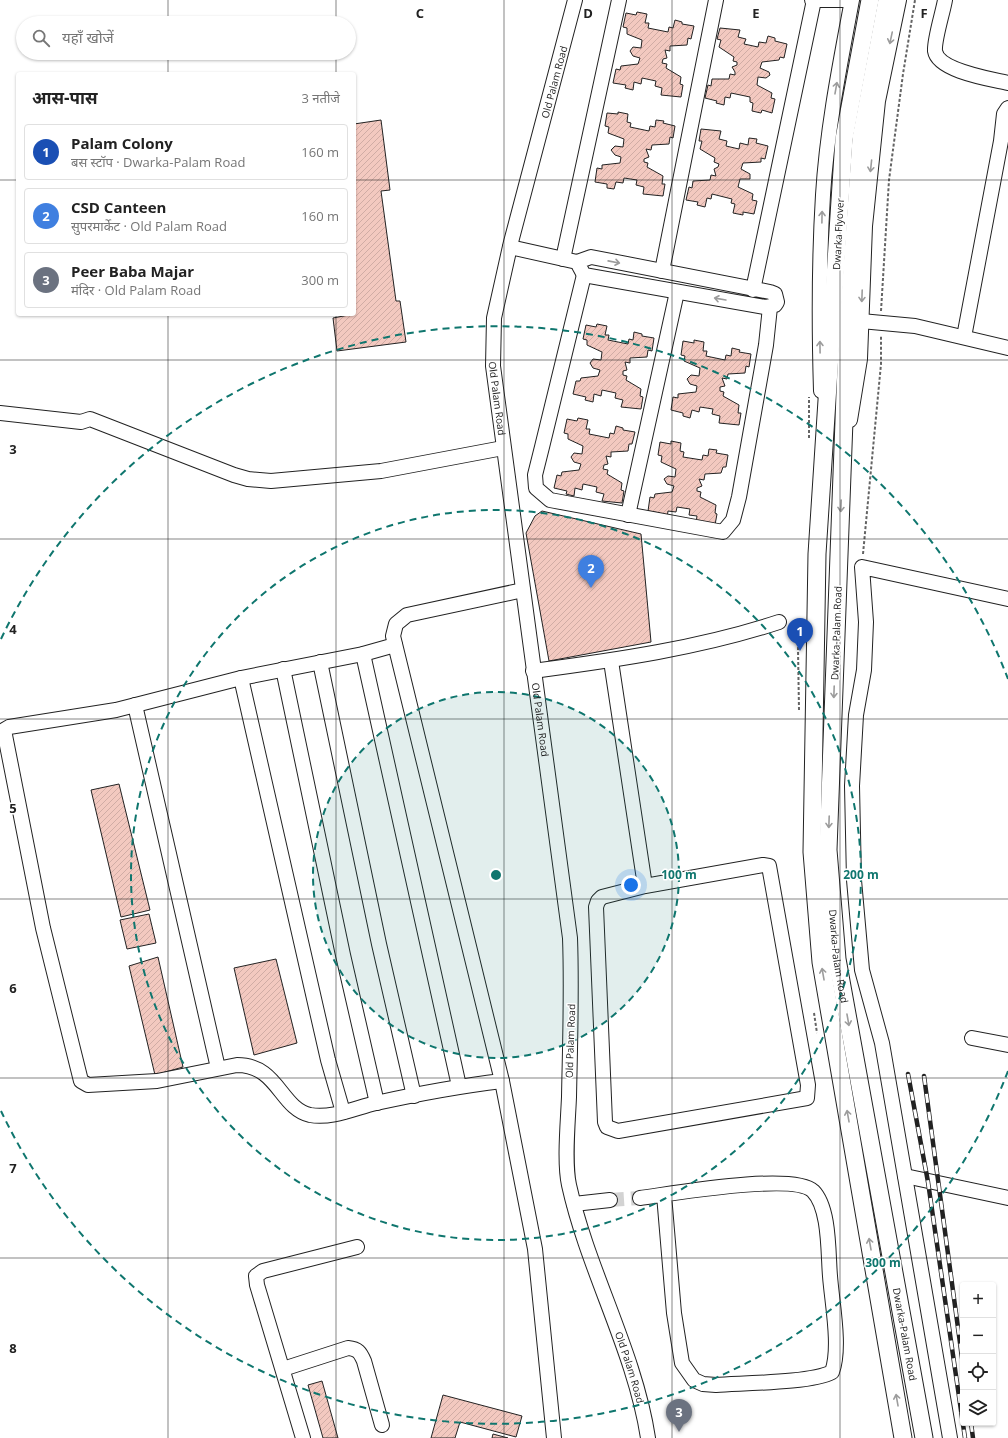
<!DOCTYPE html>
<html lang="hi">
<meta charset="utf-8">
<style>
:root{--surface:#fff;--page:#f6f6f6;--text:#222;--muted:#767676;--line:#e0e0e0;--accent:#c62828}
body{margin:0;font-family:"Open Sans","Noto Sans Devanagari",sans-serif;background:var(--page);color:var(--text)}
.controls{position:absolute;right:12px;bottom:12px;display:grid;overflow:hidden;border-radius:4px;box-shadow:0 1px 3px #0004}
.controls button{width:36px;height:36px;display:grid;place-items:center;padding:0;border:0;border-bottom:1px solid var(--line);background:var(--surface);color:var(--text);font:20px sans-serif}
.you{position:absolute;left:631px;top:885px;width:14px;height:14px;margin:-10px;border:3px solid #fff;border-radius:50%;background:#1a73e8;box-shadow:0 0 0 6px #1a73e833}
.badge{display:grid;place-items:center;width:26px;height:26px;border-radius:50%;background:var(--accent);color:#fff;font-size:13px;font-weight:700}
.pin{position:absolute;translate:-50% -33px;filter:drop-shadow(0 1px 2px #0008)}
.pin::after{content:'';position:absolute;top:21px;width:14px;height:12px;background:inherit;clip-path:polygon(0 0,100% 0,50% 100%)}
.list{margin:0;padding:0;list-style:none}
h2{display:flex;justify-content:space-between;align-items:center;height:52px;margin:0;padding:0 16px;font-size:17px}
h2 small{font-size:13px;font-weight:400;color:var(--muted)}
.list li{display:grid;grid-template-columns:26px 1fr auto;gap:12px;align-items:center;box-sizing:border-box;height:56px;margin:0 8px 8px;padding:0 8px;border:1px solid var(--line);border-radius:4px}
.list b{display:block;font-size:15px;white-space:nowrap}
.list p{margin:0;font-size:13px;white-space:nowrap;color:var(--muted)}
.list em{font-size:13px;font-style:normal;color:var(--muted)}
.icon{flex:none;width:22px;height:22px;fill:none;stroke:currentColor;stroke-width:2;stroke-linecap:round;stroke-linejoin:round}
.map{position:relative;flex:none;width:1008px;height:1438px;overflow:hidden}
.search{position:absolute;background:var(--surface);box-shadow:0 1px 3px #0004;left:16px;top:16px;width:340px;height:44px;display:flex;align-items:center;gap:10px;box-sizing:border-box;padding:0 14px;border-radius:22px;color:var(--muted);font-size:15px}
.panel{position:absolute;background:var(--surface);box-shadow:0 1px 3px #0004;left:16px;top:72px;width:340px;height:244px;border-radius:4px}
.map>svg:first-child{display:block}
.building{fill:url(#building-hatch);stroke:#222}
.lines{fill:none;stroke-linecap:round;stroke-linejoin:round}
.minor-tunnel{stroke:#d3d3d3;stroke-width:14;stroke-dasharray:14 7;stroke-linecap:butt}
.minor-casing{stroke:#222;stroke-width:16}
.major-casing{stroke:#222;stroke-width:19}
.path{stroke:#646464;stroke-width:2;stroke-dasharray:3 2;stroke-linecap:butt}
.minor{stroke:#fff;stroke-width:14}
.major{stroke:#fff;stroke-width:17}
.rail-casing{stroke:#222;stroke-width:4.5}
.rail{stroke:#fff;stroke-width:3;stroke-dasharray:9;stroke-linecap:butt}
.oneway{stroke:#9c9c9c}
.grid{fill:none;stroke:#222;stroke-width:1;stroke-opacity:0.55}
.ring{fill:none;stroke:#0f766e;stroke-width:2;stroke-dasharray:7 5}
.labels{text-anchor:middle;stroke-width:3;stroke-linejoin:round;paint-order:stroke}
.street-label{font-size:10px;fill:#222;stroke:#fff}
.grid-label{font-size:13px;text-anchor:middle;font-weight:bold;fill:#222;stroke:#fff;stroke-width:3;stroke-linejoin:round;paint-order:stroke}
.centre{fill:#0f766e;stroke:#fff;stroke-width:2}
.ring-label{font-size:12px;text-anchor:middle;font-weight:bold;fill:#0f766e;stroke:#fff;stroke-width:3;stroke-linejoin:round;paint-order:stroke}
</style>
<div class="map">
<svg width="1008" height="1438" viewBox="0 0 1008 1438">
<defs>
<pattern id="building-hatch" width="6" height="6" patternUnits="userSpaceOnUse"><rect width="6" height="6" fill="#f3c9c0"/><path d="M-1 1l2-2M0 6l6-6M5 7l2-2" fill="none" stroke="#d0aca5"/></pattern>
</defs>
<rect width="100%" height="100%" fill="#fff"/>
<path class="building" d="M637,12L647,14L645,23H649L648,28L668,32L669,27L673,28L675,20L682,22V24L694,26L691,39L688,38L687,45L670,46V51L665,50L667,58L663,59L662,63L667,64L666,68L681,77L680,84L683,85L681,97L661,95L662,88L655,86L656,81L642,78L641,84L634,82L633,90L625,88L626,85L613,83L616,69L620,70L621,66L638,64L640,58L633,56L630,51L633,47L641,48L642,40L627,34V28L623,27L626,13L636,15Z
M720,28L740,30L738,37L746,39L744,44L758,47L759,42L766,43L768,36L775,38V41L787,44L784,58L780,57L779,60L762,62L760,68L769,72L770,75L766,78L758,77L757,85L772,93L771,98L775,99L772,113L762,110L761,113L752,111L753,103L750,102V97L731,93L730,98L725,97L724,105L716,103L717,101L705,98L708,85L711,86L712,79H729L730,74L735,75V72L732,67L737,65V62L733,61L734,57L719,47L721,40L717,39Z
M618,112L628,114L627,122L631,123L630,127L649,131L650,126L655,127L656,120L664,121L663,123L675,126L673,138L670,137L669,144L652,145L651,150L646,149L649,157L644,159V162L648,163L647,167L663,176L662,184H665L663,196L643,194L644,187L636,185L637,180L624,178L623,183L616,182L614,189L607,188V184L595,182L597,168L602,169V165L620,163L621,157L615,155L611,150L615,146L623,147L624,139L608,133L609,127L605,126L607,113L618,114Z
M381,120L390,190L381,191L396,301H400L406,342L337,351L333,318L354,314V124Z
M701,129L721,131L719,139L727,141L726,146L739,149L740,143L748,145L749,138L757,139L756,143L768,146L765,159L761,158V162L743,163L741,169L750,174V179H740L738,187L753,194L752,200L757,201L754,214L743,212V215L733,213L735,204L731,203L732,199L712,194L711,199L707,198L705,207L697,205L698,202L686,200L689,187L692,188L693,181L710,180L711,175L716,176L714,169L718,167L719,164L714,162L715,158L700,149L702,141H699Z
M597,324L607,326L605,335H609L608,340L628,344L629,339L633,340L634,332L642,334V336L654,338L652,351L648,350L647,357L630,358V363L625,362L627,370L623,371V375L627,376L626,380L641,389L640,396L643,397L641,409L621,407L623,400L615,398L616,393L602,390L601,396L594,394L593,402L585,400L586,397L573,394L576,381H580L581,378L598,376L600,370L593,368L590,363L593,359L601,360L602,352L587,345V340L583,339L586,325L596,327Z
M694,340L704,342L703,351H707L706,356L725,360L726,355L731,356L732,348L740,350L739,352L751,354L749,367L746,366L745,373L728,374L727,379L722,378L725,386L720,387V391L724,392L723,396L739,405L738,413H741L739,425L719,423L720,416L712,414L713,409L700,407L699,412L692,410L690,418L683,416V413L671,410L673,397L678,398V394L696,392L697,386L690,384L687,379L691,375L699,376L700,368L684,361L685,356L681,355L683,341L694,343Z
M578,418L588,420L586,429H590L589,434L609,438L610,433L614,434L616,426L623,428V430L635,432L632,444H629L628,451L611,452V457L606,456L608,464L604,465L603,469L608,470L607,474L622,483L621,490L624,491L622,503L602,501L604,494L596,492L597,487L583,484L582,490L575,488L574,496L566,494L567,491L554,488L557,475L561,476L562,472L579,470L581,464L574,462L571,457L574,453L582,454L583,446L568,439V434L564,433L567,419L577,421Z
M671,441L681,443L680,451L684,452L683,457L702,460L703,455L708,456L709,449L717,450L716,453L728,455L726,467H723L721,473L705,474L704,480L699,479L702,486L697,488V491L701,492L700,497L716,505L715,513L717,514L715,525L696,523L697,516L689,515L690,509L677,507L676,512L668,511L667,518L660,517V513L648,511L650,497L654,498L655,494L672,492L674,486L667,484L664,479L668,476L675,477L676,469L661,462L662,456L658,455L660,442L671,444Z
M542,511L641,534L651,642L549,661L526,533L535,516Z
M119,784L150,910L121,917L91,790Z
M149,914L156,943L127,949L120,920Z
M158,957L183,1067L155,1075L129,966Z
M276,959L297,1043L254,1055L234,968Z
M322,1381L338,1438H323L308,1385Z
M443,1395L522,1416L516,1437L460,1422L455,1438H431Z
M493,1434L508,1438H492Z"/>
<g class="lines">
<path class="minor-tunnel" d="M610,1200L640,1198"/>
<g class="minor-casing">
<g id="minor">
<path id="s1" d="M575,0L511,242L494,318L493,366L570,938C572,991 570,1044 569,1097C568,1122 564,1162 569,1185C588,1271 635,1352 648,1438"/>
<path d="M814,0H850"/>
<path d="M945,0C943,12 934,40 935,51C938,71 991,79 1008,83"/>
<path d="M510,247L577,262L591,257L770,292L775,294L777,302L775,305L765,307L584,275L577,262"/>
<path d="M563,259L619,0"/>
<path d="M662,271L716,0"/>
<path d="M584,275L542,447L535,475L536,488L550,500L723,532L733,520L739,497L766,345L770,307"/>
<path d="M753,290L814,0H812"/>
<path d="M861,321L915,326L1008,348"/>
<path d="M964,337L1001,141L1004,114L1008,108"/>
<path d="M821,391C819,326 819,260 823,195C827,129 840,64 852,0"/>
<path d="M0,413L81,422L90,419L234,475L248,479L271,481L381,471L503,448"/>
<path d="M850,420L860,359L865,226L878,101L899,0"/>
<path d="M628,515L677,292"/>
<path d="M363,654L459,1086"/>
<path d="M611,661L645,886L763,865L769,866L808,1085L807,1098L618,1131L607,1127L605,1122L596,907L598,901L602,897L645,886"/>
<path d="M320,662L379,944L414,1096"/>
<path d="M283,669L343,955L377,1103"/>
<path d="M533,671C616,660 700,648 779,622"/>
<path d="M241,678L116,710L9,727L4,730L43,928L81,1081L88,1085L157,1081L237,1065C278,1065 280,1108 310,1115C332,1119 355,1108 376,1103C417,1094 460,1086 502,1081L393,636L396,624L407,615L523,590"/>
<path d="M135,705L218,1068"/>
<path d="M972,1038L1008,1045"/>
<path d="M502,1081L535,1249L554,1438"/>
<path d="M343,1112L328,1060L241,678L363,654L395,645"/>
<path d="M905,1176L1008,1198"/>
<path d="M640,1198C671,1194 793,1172 813,1191C830,1208 828,1254 830,1276C832,1303 841,1348 832,1372C812,1383 742,1383 716,1385L703,1384L694,1380L682,1363L674,1313L664,1195"/>
<path d="M574,1204L610,1200"/>
<path d="M283,1369L348,1348C358,1349 360,1352 364,1361L382,1425"/>
<path d="M303,1438L257,1285L256,1276L263,1271L357,1247"/>
<path d="M950,1438L882,1043L862,970L854,880L852,786L856,715L864,670L866,622L862,567L1008,599"/>
</g>
</g>
<g class="major-casing">
<g id="major">
<path d="M870,0L844,139L817,554L812,852L821,962L903,1438"/>
<path id="s2" d="M887,0L861,138L847,340L828,850L837,959L924,1438"/>
</g>
</g>
<path class="path" d="M881,311L889,180L903,74L915,0
M809,438V397
M863,554L881,364V335
M799,710L798,649L800,624
M814,1013L817,1033"/>
<use href="#minor" class="minor"/>
<use href="#major" class="major"/>
<g class="rail-casing">
<path id="rail" d="M908,1074L928,1182L965,1438
M924,1076L963,1365
M971,1423L973,1438"/>
</g>
<use href="#rail" class="rail"/>
</g>
<defs><path id="oneway-shaft" d="M-6 0H5M1.5-3L5.5 0L1.5 3" fill="none" stroke-width="1.6" stroke-linecap="round" stroke-linejoin="round"/></defs>
<g class="oneway">
<use href="#oneway-shaft" transform="translate(891 38) rotate(102)"/>
<use href="#oneway-shaft" transform="translate(836 88) rotate(-80)"/>
<use href="#oneway-shaft" transform="translate(871 166) rotate(96)"/>
<use href="#oneway-shaft" transform="translate(822 217) rotate(-89)"/>
<use href="#oneway-shaft" transform="translate(614 262) rotate(11)"/>
<use href="#oneway-shaft" transform="translate(862 296) rotate(92)"/>
<use href="#oneway-shaft" transform="translate(720 299) rotate(-170)"/>
<use href="#oneway-shaft" transform="translate(820 347) rotate(-91)"/>
<use href="#oneway-shaft" transform="translate(841 506) rotate(92)"/>
<use href="#oneway-shaft" transform="translate(834 692) rotate(92)"/>
<use href="#oneway-shaft" transform="translate(829 822) rotate(92)"/>
<use href="#oneway-shaft" transform="translate(823 974) rotate(-100)"/>
<use href="#oneway-shaft" transform="translate(848 1020) rotate(80)"/>
<use href="#oneway-shaft" transform="translate(848 1116) rotate(-100)"/>
<use href="#oneway-shaft" transform="translate(870 1244) rotate(-100)"/>
<use href="#oneway-shaft" transform="translate(897 1400) rotate(-100)"/>
</g>
<path class="grid" d="M168,0V23M336,0V23M504,0V1438M672,0V1438M840,0V1438M168,53V74M336,53V74M0,180H18M354,180H1008M168,314V1438M336,314V1438M0,360H1008M0,539H1008M0,719H1008M0,899H1008M0,1078H1008M0,1258H1008"/>
<circle cx="496" cy="875" r="183" fill="#0f766e" fill-opacity=".12"/>
<g class="ring">
<circle cx="496" cy="875" r="183"/>
<circle cx="496" cy="875" r="365"/>
<path d="M1008 1071A548 548 0 0 1 1 1111M1 639A548 548 0 0 1 1008 679"/>
</g>
<g class="labels">
<g class="street-label">
<text transform="translate(554 82) rotate(-75)" y="4">Old Palam Road</text>
<text transform="translate(838 234) rotate(-87)" y="4">Dwarka Flyover</text>
<text dy="4" stroke="none"><textPath href="#s1" startOffset="409">Old Palam Road</textPath></text>
<text transform="translate(836 633) rotate(-88)" y="4">Dwarka-Palam Road</text>
<text dy="4" stroke="none"><textPath href="#s1" startOffset="733">Old Palam Road</textPath></text>
<text dy="4" stroke="none"><textPath href="#s2" startOffset="960">Dwarka-Palam Road</textPath></text>
<text transform="translate(570 1041) rotate(-88)" y="4">Old Palam Road</text>
<text dy="4" stroke="none"><textPath href="#s2" startOffset="1344">Dwarka-Palam Road</textPath></text>
<text dy="4" stroke="none"><textPath href="#s1" startOffset="1393">Old Palam Road</textPath></text>
</g>
</g>
<g class="grid-label">
<text x="420" y="18">C</text>
<text x="588" y="18">D</text>
<text x="756" y="18">E</text>
<text x="924" y="18">F</text>
<text x="13" y="454">3</text>
<text x="13" y="634">4</text>
<text x="13" y="813">5</text>
<text x="13" y="993">6</text>
<text x="13" y="1173">7</text>
<text x="13" y="1353">8</text>
</g>
<circle cx="496" cy="875" r="6" class="centre"/>
<g class="ring-label">
<text x="679" y="879">100 m</text>
<text x="861" y="879">200 m</text>
<text x="883" y="1267">300 m</text>
</g>
</svg>
<div class="controls">
<button>+</button>
<button>−</button>
<button><svg class="icon" aria-label="locate" viewBox="0 0 24 24"><circle cx="12" cy="12" r="6"/><path d="M12 2v4M12 18v4M2 12h4M18 12h4"/></svg></button>
<button><svg class="icon" aria-label="layers" viewBox="0 0 24 24"><path d="M12 4l9 5-9 5-9-5zM3 14l9 5 9-5"/></svg></button>
</div>
<div class="you"></div>
<div class="pin badge" style="left:800px;top:651px;background:#1a4fb4">1</div>
<div class="pin badge" style="left:591px;top:588px;background:#3f7fe0">2</div>
<div class="pin badge" style="left:679px;top:1432px;background:#6b7280">3</div>
<div class="search"><svg class="icon" aria-label="search" viewBox="0 0 24 24"><circle cx="10" cy="10" r="6"/><path d="M15 15l6 6"/></svg>यहाँ खोजें</div>
<section class="panel">
<h2>आस-पास<small>3 नतीजे</small></h2>
<ul class="list">
<li><span class="badge" style="background:#1a4fb4">1</span><div><b>Palam Colony</b><p>बस स्टॉप · Dwarka-Palam Road</p></div><em>160 m</em></li>
<li><span class="badge" style="background:#3f7fe0">2</span><div><b>CSD Canteen</b><p>सुपरमार्केट · Old Palam Road</p></div><em>160 m</em></li>
<li><span class="badge" style="background:#6b7280">3</span><div><b>Peer Baba Majar</b><p>मंदिर · Old Palam Road</p></div><em>300 m</em></li>
</ul>
</section>
</div>
